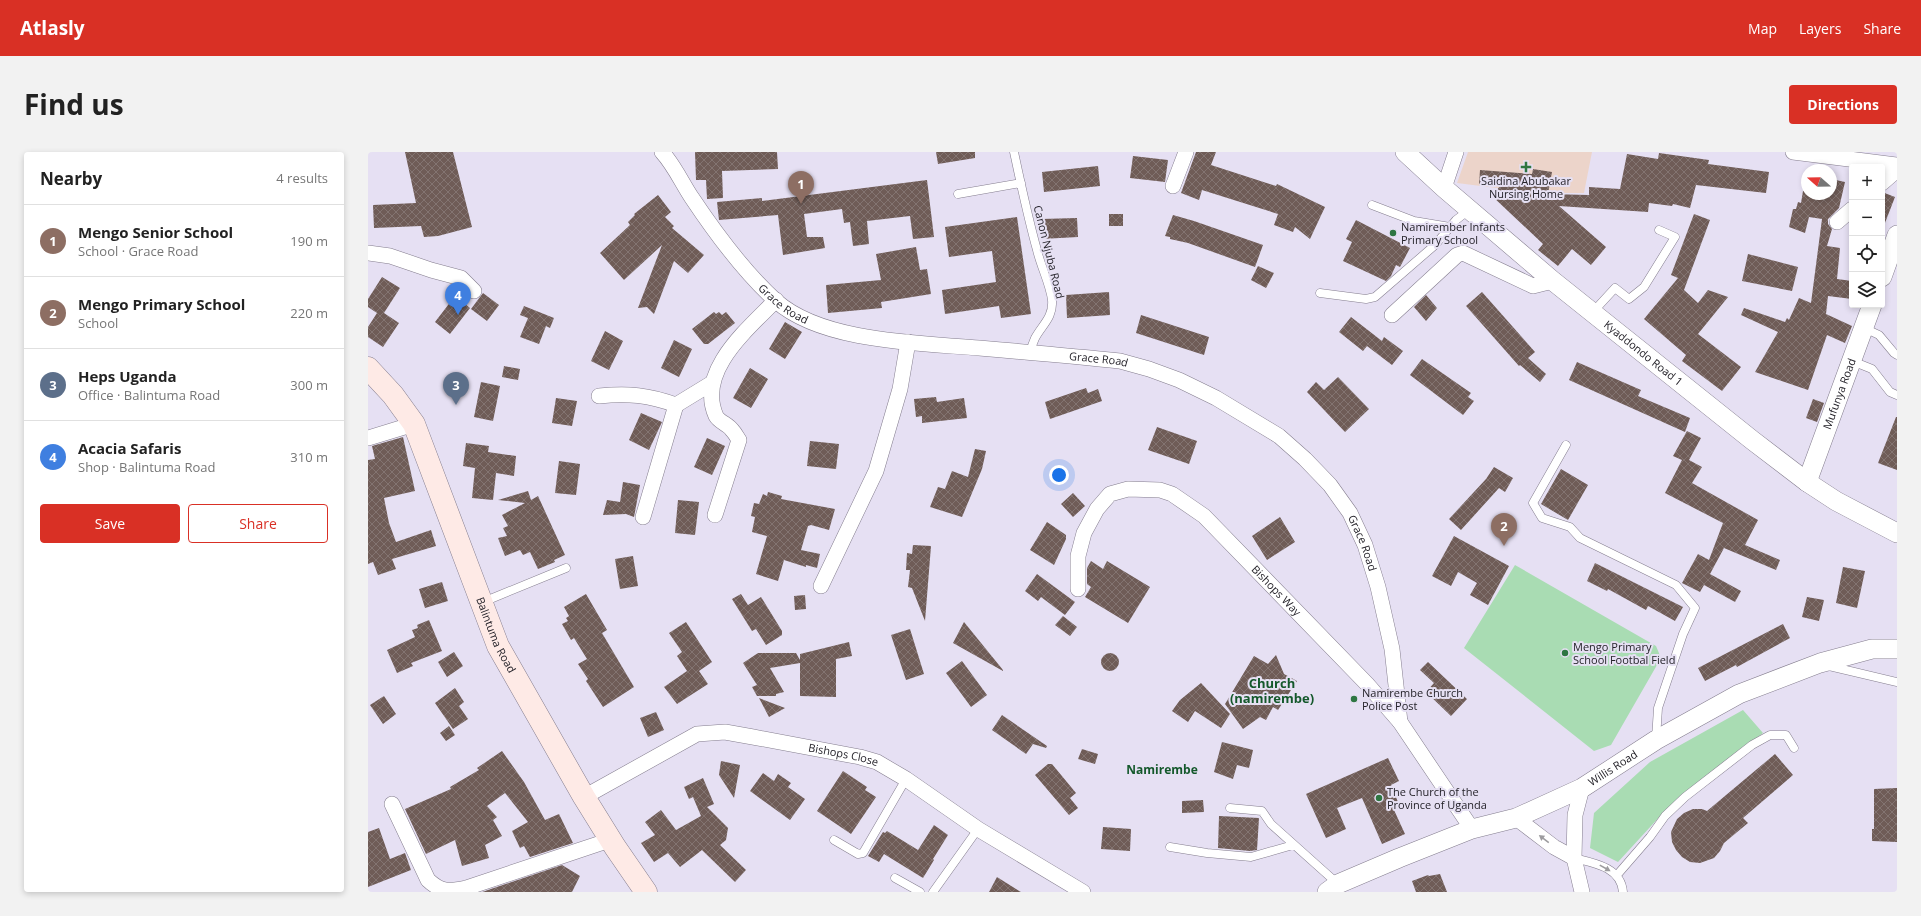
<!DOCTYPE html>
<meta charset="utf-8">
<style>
:root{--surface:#fff;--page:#f2f2f2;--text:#222;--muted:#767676;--line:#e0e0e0;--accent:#d93025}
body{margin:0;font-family:"Open Sans",sans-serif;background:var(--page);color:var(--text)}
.controls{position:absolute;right:12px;top:12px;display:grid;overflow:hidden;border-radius:4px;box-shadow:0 2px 6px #0003}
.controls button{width:36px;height:36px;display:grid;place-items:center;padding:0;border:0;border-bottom:1px solid var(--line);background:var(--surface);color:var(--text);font:20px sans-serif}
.compass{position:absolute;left:1433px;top:12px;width:36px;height:36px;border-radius:50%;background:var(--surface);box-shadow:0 2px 6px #0003;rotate:290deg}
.you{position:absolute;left:691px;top:323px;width:14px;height:14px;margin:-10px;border:3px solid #fff;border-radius:50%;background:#1a73e8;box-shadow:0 0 0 6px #1a73e833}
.badge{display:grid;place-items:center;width:26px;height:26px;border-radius:50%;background:var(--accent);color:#fff;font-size:13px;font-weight:700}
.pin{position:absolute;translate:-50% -33px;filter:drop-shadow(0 1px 2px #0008)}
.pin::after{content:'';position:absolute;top:21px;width:14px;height:12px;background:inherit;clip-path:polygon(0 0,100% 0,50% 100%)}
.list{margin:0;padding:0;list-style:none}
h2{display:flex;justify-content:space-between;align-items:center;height:52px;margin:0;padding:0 16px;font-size:17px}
h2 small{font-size:13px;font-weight:400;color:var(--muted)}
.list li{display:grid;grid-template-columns:26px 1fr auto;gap:12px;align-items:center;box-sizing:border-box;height:72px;padding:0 16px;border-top:1px solid var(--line)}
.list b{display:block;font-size:15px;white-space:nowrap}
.list p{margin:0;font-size:13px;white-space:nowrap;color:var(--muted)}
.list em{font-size:13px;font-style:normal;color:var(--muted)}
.actions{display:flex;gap:8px;padding:12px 16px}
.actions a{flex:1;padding:9px 0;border:1px solid var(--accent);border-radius:4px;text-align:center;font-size:14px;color:var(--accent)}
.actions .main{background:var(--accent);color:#fff}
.icon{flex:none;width:22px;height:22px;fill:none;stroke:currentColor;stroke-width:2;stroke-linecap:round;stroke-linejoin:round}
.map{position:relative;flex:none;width:1529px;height:740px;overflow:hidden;border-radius:4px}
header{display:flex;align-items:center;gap:24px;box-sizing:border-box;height:56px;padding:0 20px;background:var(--accent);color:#fff}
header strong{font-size:19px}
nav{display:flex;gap:22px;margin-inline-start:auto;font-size:14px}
.intro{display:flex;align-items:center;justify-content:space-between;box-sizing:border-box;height:96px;padding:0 24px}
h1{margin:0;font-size:28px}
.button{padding:10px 18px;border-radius:4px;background:var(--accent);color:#fff;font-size:14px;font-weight:700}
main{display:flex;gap:24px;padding:0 24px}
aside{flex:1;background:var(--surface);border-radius:4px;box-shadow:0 2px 6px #0003}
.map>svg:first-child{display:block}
.medical{fill:#ecd4ca}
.green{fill:#a9dcb3}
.building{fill:url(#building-cross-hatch)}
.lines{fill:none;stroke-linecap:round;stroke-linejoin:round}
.service-casing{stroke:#847d8e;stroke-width:9}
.minor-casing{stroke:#847d8e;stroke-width:16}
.tertiary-casing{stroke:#847d8e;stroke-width:20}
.secondary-casing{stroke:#847d8e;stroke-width:23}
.service{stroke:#fff;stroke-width:8}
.minor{stroke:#fff;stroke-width:15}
.tertiary{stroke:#fff;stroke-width:19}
.secondary{stroke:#feeae6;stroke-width:22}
.oneway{fill:#9d9c9f}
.poi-dot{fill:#2e7642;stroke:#e6e0f3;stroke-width:1.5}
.labels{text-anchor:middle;stroke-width:4;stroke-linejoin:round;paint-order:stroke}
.poi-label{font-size:11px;fill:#25232a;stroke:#e6e0f3;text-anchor:start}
.street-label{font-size:11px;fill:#25232a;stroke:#e6e0f3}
.neighbourhood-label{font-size:12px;font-weight:bold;fill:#14582b;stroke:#e6e0f3}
.quarter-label{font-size:13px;font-weight:bold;fill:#14582b;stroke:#e6e0f3}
</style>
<header>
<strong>Atlasly</strong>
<nav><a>Map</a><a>Layers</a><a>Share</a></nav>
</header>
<div class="intro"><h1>Find us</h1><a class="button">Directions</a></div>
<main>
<aside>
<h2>Nearby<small>4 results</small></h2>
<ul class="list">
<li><span class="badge" style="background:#8d6e63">1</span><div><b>Mengo Senior School</b><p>School · Grace Road</p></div><em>190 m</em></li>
<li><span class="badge" style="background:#8d6e63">2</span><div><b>Mengo Primary School</b><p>School</p></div><em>220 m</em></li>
<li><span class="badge" style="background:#5c6f8a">3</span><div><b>Heps Uganda</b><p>Office · Balintuma Road</p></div><em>300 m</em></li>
<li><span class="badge" style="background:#3f7fe0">4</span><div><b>Acacia Safaris</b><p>Shop · Balintuma Road</p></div><em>310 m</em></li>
</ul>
<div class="actions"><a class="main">Save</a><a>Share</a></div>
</aside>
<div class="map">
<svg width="1529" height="740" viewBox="0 0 1529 740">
<defs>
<pattern id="building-cross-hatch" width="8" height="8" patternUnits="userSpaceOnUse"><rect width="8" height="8" fill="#6f5c57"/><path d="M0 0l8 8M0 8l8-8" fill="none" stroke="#837471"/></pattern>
</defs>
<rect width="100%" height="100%" fill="#e6e0f3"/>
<path class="medical" d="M1100,0H1224L1216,41H1169L1089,31Z"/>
<path class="green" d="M1147,413L1288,494L1293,506L1243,593L1226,599L1096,496Z
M1375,558L1395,581L1295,661L1250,710L1222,696L1226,661L1282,610Z"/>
<path class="building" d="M37,0H85L104,75L70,84L56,85L53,74L6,76L5,53L48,51Z
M327,0H409L410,17L354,19L355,46L339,47L338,28H328Z
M568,0H607V6L570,12Z
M828,0H848L843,13L908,34L909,32L957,55L942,87L927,75L925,80L906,73L910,62L834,38L831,48L813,41Z
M1291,1L1341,8L1340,12L1401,20L1398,41L1328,33L1322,56L1305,52L1304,54L1281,51L1280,60L1191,54L1238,95L1223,113L1204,97L1190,114L1170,98L1175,92L1124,44L1132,34L1111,32L1112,18L1164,22L1165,17L1184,20L1180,42L1221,43V35L1252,37L1259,2L1290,7Z
M765,4L800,8L797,30L762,26Z
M730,14L732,34L676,40L674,20Z
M1463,27L1477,30L1471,56L1460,67V72L1464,77L1459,94L1472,96L1469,127L1484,129V147L1460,144L1458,162L1484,174L1477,191L1459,183L1440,238L1387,220L1410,180L1373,163L1376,156L1417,170L1419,166L1421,168L1431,146L1443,151L1454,67L1441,65L1437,81L1421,75L1425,57H1428L1430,50L1433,51L1435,39L1439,40V42H1463Z
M559,28L566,85L545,87L542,64L499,69L501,92L485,94L482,70L476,71L474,57L436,62L439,85H455L457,96L415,103L410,63L351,68L349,50L394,46V49Z
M1514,40L1527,45L1515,76H1514Z
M290,43L303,60L297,65L306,74L304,76L336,103L320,121L306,109L286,162L279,155L270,156L294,93L256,128L232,101L262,73L260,70L267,63L266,62Z
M741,62H755V74H741Z
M1326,62L1342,68L1316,138L1330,151L1340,138L1360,145L1330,182L1373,215L1354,239L1314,209L1318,203L1276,167L1310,126L1303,123Z
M805,63L826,69L895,93L887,115L820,91L802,87V85L797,84Z
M649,65L663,162L633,166L631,154L577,162L574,138L628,130L624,99L581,105L577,75Z
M709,66L710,85L674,87L673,67Z
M988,68L1042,96L1032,115L1028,113L1023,124L1018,129L975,109L984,90L978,87Z
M548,95L552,118L559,117L563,142L513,150L514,156L460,161L458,133L513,128L508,102Z
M1380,102L1430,115L1424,139L1374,129Z
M890,114L906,121L898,136L883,128Z
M14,125L32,136L16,161L31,171L15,195L0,185V175L9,161L0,155V147Z
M741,140L742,163L699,166L698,143Z
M1114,140L1167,200L1160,206L1178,222L1172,230L1152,213L1151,214L1098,154Z
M115,141L131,153L119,169L103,157Z
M1058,143L1069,156L1058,169L1046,155Z
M87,144L102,156L82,182L67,170Z
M156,154L186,166L182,176L178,174L171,192L152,185L160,166L152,163Z
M346,160L348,162L351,160L354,163L358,160L367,171L340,192H336L324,177Z
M773,163L841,185L836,203L768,181Z
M983,165L1014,189L1016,185L1035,199L1024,213L999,194L995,199L971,180Z
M417,170L434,180L417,207L401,197Z
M237,179L255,189L241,218L223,209Z
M306,188L324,197L311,225L293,216Z
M1054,207L1103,241L1100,245L1106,249L1095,263L1042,223Z
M1209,210L1273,238L1270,244L1322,266L1317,280L1201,228Z
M136,214L152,217L150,228L134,225Z
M382,216L400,227L383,256L365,246Z
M970,225L1001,257L977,280L939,240L948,230L956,238Z
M113,230L132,234L125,269L106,265Z
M718,236L720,241L730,237L734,249L682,267L677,250Z
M568,245L569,250L596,246L599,266L554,271V264L548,265L546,247Z
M188,246L209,249L204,274L184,271Z
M1445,247L1456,251L1449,270L1438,266Z
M273,261L294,270L281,298L261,288Z
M1528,265H1529V318L1510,311Z
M789,275L829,289L821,312L780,298Z
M1319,279L1333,286L1321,308L1334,315L1324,331L1390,368L1377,393L1412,408L1408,418L1356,396L1342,422L1373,439L1367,450L1336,433L1332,440L1314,431L1330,402L1341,408L1355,371L1297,341L1314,308L1305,304Z
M35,285L47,339L16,346L21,371L28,390L63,378L68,394L24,407L28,417L10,423L5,410L0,412V308L7,307L4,294Z
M339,286L357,294L344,323L326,315Z
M442,289L471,292L468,317L439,314Z
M98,291L121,294L120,300L148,304L146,324L128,321L125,348L104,346L107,316L95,314Z
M607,297L618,299L614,317L594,365L562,355L570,335L577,337L584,319L600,325Z
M191,309L212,312L208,343L187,341Z
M1126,315L1145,326L1137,340L1131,336L1093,378L1081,367L1118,327Z
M1193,317L1220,333L1200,368L1173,352Z
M255,330L272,333L266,365L258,362L235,363L239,348L252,350Z
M160,339L163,348L170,344L197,403L186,408L187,410L170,417L162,400L155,403L152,398L137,404L130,386L139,384L135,376L140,374L134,363L157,351L130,348Z
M400,340L414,344L413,347L467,357L461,378L443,373L440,374L433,398L452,402L449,416L438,413V415L416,408L410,429L388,422L399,384L384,380L387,365L383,364L386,351L391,352L395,342L399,344Z
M705,341L717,354L705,365L693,352Z
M310,348L331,350L327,383L307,381Z
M912,365L927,390L899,408L884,384Z
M679,370L698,383V387L686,413L662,398Z
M1086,384L1141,414L1120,453L1102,443L1109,431L1090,420L1083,434L1064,424Z
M545,393L563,394L557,469L544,436L540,435L542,418H538L539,401L544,402Z
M265,404L270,434L252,437L247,407Z
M723,409L735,417L739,409L782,435L760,471L717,445L723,435L719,432V416Z
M1227,411L1315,455L1307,469L1280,454L1278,458L1240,437L1239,439L1219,429Z
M1475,415L1497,419L1489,456L1468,451Z
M669,422L707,450L697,463L673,445L670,449L657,439Z
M74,430L80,449L57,456L51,437Z
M218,442L239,478L234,481L266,535L235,555L218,529L220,527L210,512L219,507L206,486L203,488L194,472L200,469L198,466L201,464L196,455Z
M373,442L380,453L393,445L414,479V483L398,493L388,477L384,479L364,447Z
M437,443L438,457L427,458L426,444Z
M1439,445L1456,448L1451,469L1434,465Z
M695,464L709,475L702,484L687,473Z
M61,468L74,499L43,511L45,514L29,521L19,498L47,485L44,478L50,476L49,473Z
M318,470L344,510L331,519L340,532L309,552L296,535L319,519L309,504L314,500L301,481Z
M596,470L635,518V519L585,491Z
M1415,472L1422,486L1369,515L1368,513L1337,529L1330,516Z
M542,477L556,522L538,528L523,483Z
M481,490L484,504L468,507V545L432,544V511L402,516L416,540L408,542V544H389L384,535L389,533L375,511L390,501H428L432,508V502Z
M86,500L95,514L79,525L70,510Z
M733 510a9 9 0 1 1 18 0a9 9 0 1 1-18 0Z
M908,503L916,522L929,529L910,558L905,555L898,568L892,565L875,577L857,552L886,504L900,512Z
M594,509L619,543L603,555L578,521Z
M1060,510L1099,547L1083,564L1058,540L1066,531L1052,518Z
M833,531L862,562L853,576L827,559L820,570L804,559L812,548Z
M87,536L96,550L91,554L100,567L85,577L67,551Z
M16,544L28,562L15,572L2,553Z
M391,546L417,556L401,565Z
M288,560L296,578L280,585L272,566Z
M634,563L679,594L678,596L665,592L658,602L624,578Z
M81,574L87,583L78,589L72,581Z
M854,590L885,598L881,616L869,613L865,627L846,620Z
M714,597L730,602L727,612L710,607Z
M134,599L156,630L177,668L191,662L205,691L162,705L156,694L152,696L144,679L160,670L137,641L119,654L129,665L125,668L134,684L117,693L121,706L94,714L87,688L58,702L37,657L83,637L82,635L111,618L109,616Z
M1407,602L1425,623L1375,666L1380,671L1356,691L1352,699L1346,706L1332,711L1322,710L1314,705L1308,698L1304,690L1303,680L1309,667L1316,661L1325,657H1334L1339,659Z
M1020,606L1031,629L1023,633L1032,655L1026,658L1037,682L1014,692L994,646L969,656L978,677L958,686L938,642Z
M353,609L372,613L366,646L351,623Z
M680,612H684L708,641L702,646L710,656L701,663L667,623Z
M475,619L499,635L497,638L508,645L483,682L449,659Z
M395,621L406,629L410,622L423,631L420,635L437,647L422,668L382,639Z
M335,626L346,652L339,655L360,676L358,688L352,693L378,718L367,730L334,698L312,715L300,701L286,710L273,691L287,683L277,670L293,658L308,678L333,664L325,645L321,647L316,635Z
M1529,636V690L1504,689V677H1506V637Z
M835,648L836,660L814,661V649Z
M851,664L891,666L889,698L882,699L850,696Z
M566,673L580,683L565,707L566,708L555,726L516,702L511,710L500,704L515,680L517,681L519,679L550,698Z
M735,675L763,677L762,699L733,697Z
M11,676L22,707L37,701L43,718L0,735V680Z
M194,713L212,724L204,740H114Z
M1072,722L1079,740H1048L1044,729L1060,723L1061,724Z
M629,725L653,740H621Z"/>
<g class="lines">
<g class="service-casing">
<path id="service" d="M646,0C653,33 660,66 669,98C673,115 682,132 684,148C686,171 665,177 663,200
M590,42L653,31
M1004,53L1046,69L1082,75
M952,141L998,147L1007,145L1067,93L1088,68L1101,58
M1224,161L1247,136L1261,147L1276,135L1307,85L1291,78
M1496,176L1511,183L1526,201L1529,203
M1484,209L1504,217L1522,240L1529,243
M1198,293L1165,351L1174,366L1202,375L1212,386L1308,433L1327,456L1315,482L1290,556L1288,587
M115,450L198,416
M1461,514L1529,530
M862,656L894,659L903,672L970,732
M466,688L490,702L495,701L538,627
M802,695L839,701L883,705L925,693
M1206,706C1226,711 1253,715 1255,740
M1249,723L1282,685L1297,664L1317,645L1384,593L1402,583H1418L1426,596
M527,726L552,740
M565,740L610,677"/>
</g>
<g class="minor-casing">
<g id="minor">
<path id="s1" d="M294,0C306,13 314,31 324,46C348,82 375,119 408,149C454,190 551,191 611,196C658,200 705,204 752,209L781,217L811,228L848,246L911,284L937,307L962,333L982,361L997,393L1010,435L1024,497L1032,570"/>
<path d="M1425,0L1529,13"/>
<path d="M1514,31L1529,18"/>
<path d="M805,34L818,0"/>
<path d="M1076,36L1088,0"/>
<path d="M1469,70L1484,57"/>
<path d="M0,101L22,104L63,118L93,126L106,139"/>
<path d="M1024,163L1089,103L1095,101L1165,134L1185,129"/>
<path d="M231,244C260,241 281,243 308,253L275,365"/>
<path d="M308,253L344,231"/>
<path d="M0,286L46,272"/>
<path d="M347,363L371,288C369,285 367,281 364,278C360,272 351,270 348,264C328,219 380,177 408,148"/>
<path d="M453,434L508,319L532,237L540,190"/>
<path id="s2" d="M710,437V404L716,381L729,357L742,342L760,337L792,338L804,342L836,364L999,532L1032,570L1104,677"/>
<path d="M1214,636L1207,663L1206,706L1214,740"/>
<path id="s3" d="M216,645L329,582L357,580L385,585L492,605L509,610L538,627L610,677L715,740"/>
<path d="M24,652L60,728C73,740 80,740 98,736L242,688"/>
<path d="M1148,666L1186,695L1206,706"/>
</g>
</g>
<g class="tertiary-casing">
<g id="tertiary">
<path id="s4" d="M1037,0L1076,36L1185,129L1384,288L1439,330L1468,349L1529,381"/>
<path d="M1514,125L1529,83"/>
<path id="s5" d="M1439,330L1504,153"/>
<path id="s6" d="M959,740L970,732L1031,706L1104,677L1148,666L1214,636L1288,588L1371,542L1452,511L1504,497H1529"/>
</g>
</g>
<g class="secondary-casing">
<g id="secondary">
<path id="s7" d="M0,216L25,243L46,272L130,494L216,645L247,695L278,740"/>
</g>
</g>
<use href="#service" class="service"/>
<use href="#minor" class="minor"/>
<use href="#tertiary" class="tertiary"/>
<use href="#secondary" class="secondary"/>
</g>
<defs><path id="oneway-solid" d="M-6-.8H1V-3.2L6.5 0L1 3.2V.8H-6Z"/></defs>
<g class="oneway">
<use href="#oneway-solid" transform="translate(1176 687) rotate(-143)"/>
<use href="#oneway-solid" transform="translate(1237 716) rotate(29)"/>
</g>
<g class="poi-dot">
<path d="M1156 9h4v4h4v4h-4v4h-4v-4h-4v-4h4z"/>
<circle cx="1025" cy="81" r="4"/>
<circle cx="1197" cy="501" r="4"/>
<circle cx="986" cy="547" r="4"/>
<circle cx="1011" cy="646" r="4"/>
</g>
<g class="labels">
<g class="poi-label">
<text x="1158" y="33" text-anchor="middle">Saidina Abubakar<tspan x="1158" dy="13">Nursing Home</tspan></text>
<text x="1033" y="79">Namirember Infants<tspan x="1033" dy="13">Primary School</tspan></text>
<text x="1205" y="499">Mengo Primary<tspan x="1205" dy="13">School Footbal Field</tspan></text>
<text x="994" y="545">Namirembe Church<tspan x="994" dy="13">Police Post</tspan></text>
<text x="1019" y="644">The Church of the<tspan x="1019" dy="13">Province of Uganda</tspan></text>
</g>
<g class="street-label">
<text transform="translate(681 100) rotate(76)" y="4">Canon Njuba Road</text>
<text dy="4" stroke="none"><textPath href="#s1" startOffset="196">Grace Road</textPath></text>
<text dy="4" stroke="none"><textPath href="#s4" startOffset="312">Kyaddondo Road 1</textPath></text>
<text dy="4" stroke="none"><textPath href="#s1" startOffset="520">Grace Road</textPath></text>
<text dy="4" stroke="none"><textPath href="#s5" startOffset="94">Mufunya Road</textPath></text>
<text dy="4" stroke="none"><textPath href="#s1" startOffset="856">Grace Road</textPath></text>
<text dy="4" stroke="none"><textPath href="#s2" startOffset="310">Bishops Way</textPath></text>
<text dy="4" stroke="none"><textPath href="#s7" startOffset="299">Balintuma Road</textPath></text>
<text dy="4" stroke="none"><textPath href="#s3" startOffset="278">Bishops Close</textPath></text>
<text dy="4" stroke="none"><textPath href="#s6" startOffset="313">Willis Road</textPath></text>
</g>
<g class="neighbourhood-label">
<text x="794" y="622">Namirembe</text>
</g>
<g class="quarter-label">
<text x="904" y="536">Church<tspan x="904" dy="15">(namirembe)</tspan></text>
</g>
</g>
</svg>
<div class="controls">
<button>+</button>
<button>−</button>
<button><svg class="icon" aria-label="locate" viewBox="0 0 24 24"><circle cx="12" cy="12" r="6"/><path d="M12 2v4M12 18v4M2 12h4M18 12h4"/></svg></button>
<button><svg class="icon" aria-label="layers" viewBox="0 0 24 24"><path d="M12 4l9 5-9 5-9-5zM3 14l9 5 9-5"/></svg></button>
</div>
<svg class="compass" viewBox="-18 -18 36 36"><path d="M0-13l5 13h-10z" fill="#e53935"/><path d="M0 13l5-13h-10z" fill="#767676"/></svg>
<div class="you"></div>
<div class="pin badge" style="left:433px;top:52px;background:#8d6e63">1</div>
<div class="pin badge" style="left:1136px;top:394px;background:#8d6e63">2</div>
<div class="pin badge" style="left:88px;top:253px;background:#5c6f8a">3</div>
<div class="pin badge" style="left:90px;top:163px;background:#3f7fe0">4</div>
</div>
</main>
